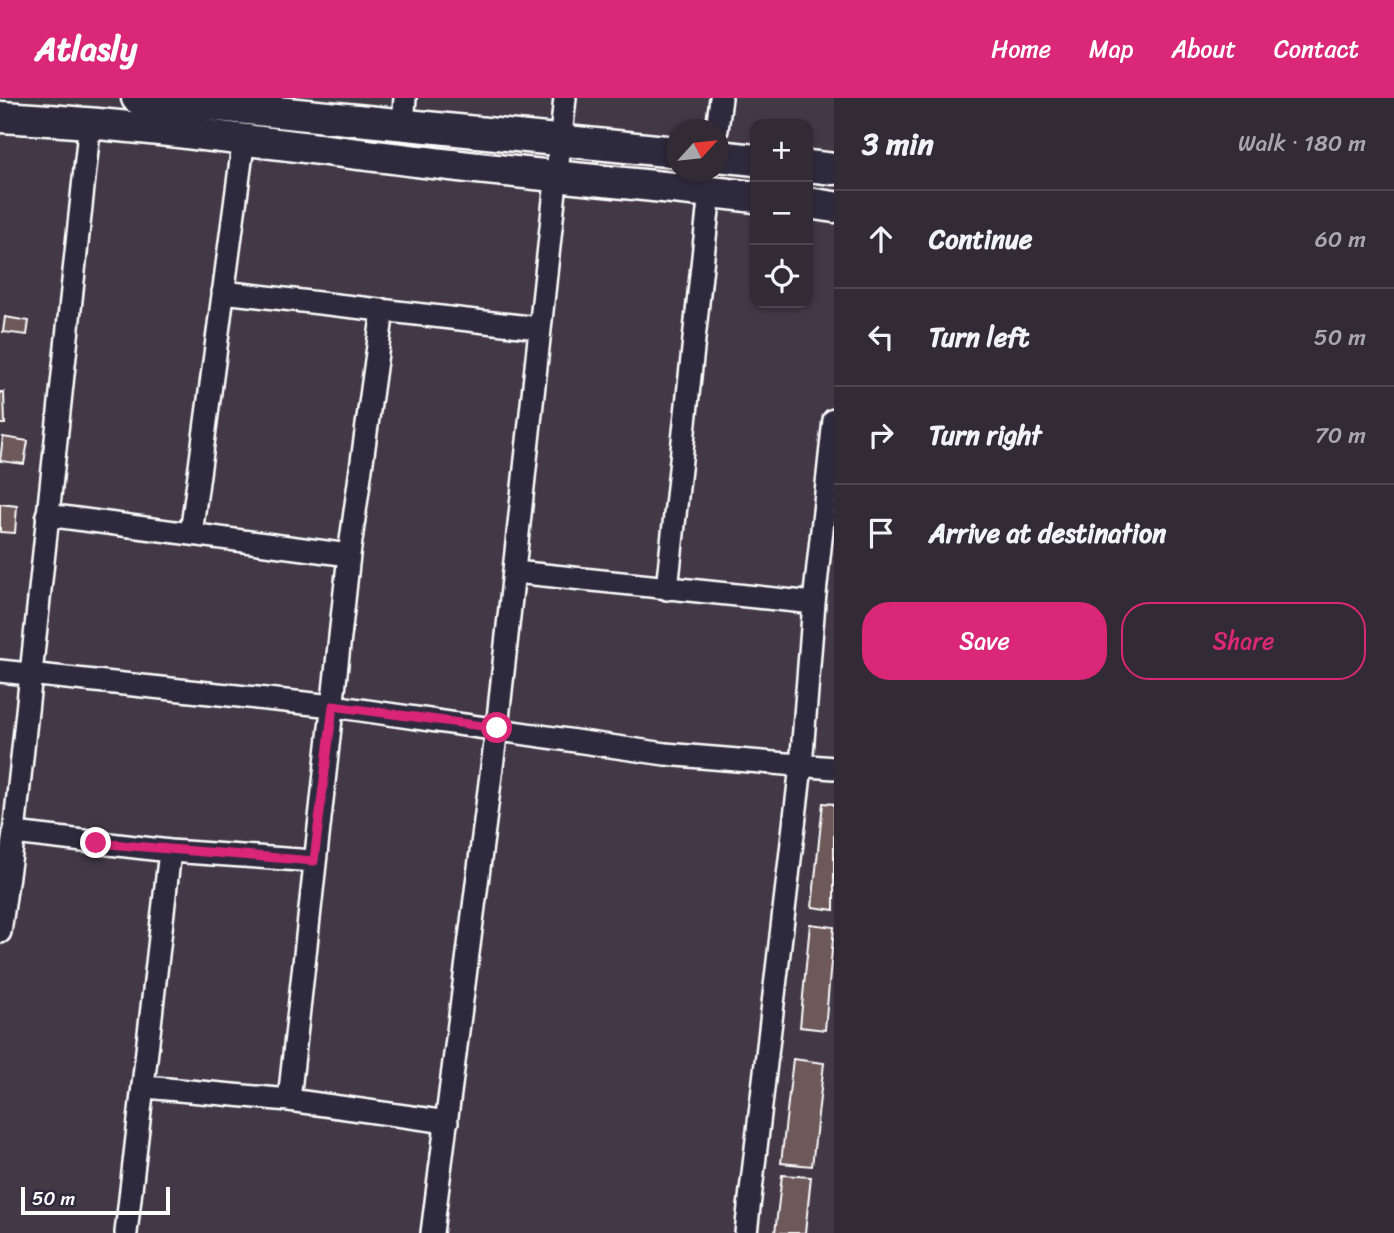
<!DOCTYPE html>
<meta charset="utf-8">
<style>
:root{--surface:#322a34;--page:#3a323c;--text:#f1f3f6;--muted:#a8a7ac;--line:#4d464f;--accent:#db2777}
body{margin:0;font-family:Sriracha,sans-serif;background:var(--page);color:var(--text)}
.controls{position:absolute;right:21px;top:21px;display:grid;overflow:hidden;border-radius:14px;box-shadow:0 2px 5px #0004}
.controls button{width:63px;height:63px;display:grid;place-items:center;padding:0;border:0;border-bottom:2px solid var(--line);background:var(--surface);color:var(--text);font:35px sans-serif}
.compass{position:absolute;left:666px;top:21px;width:63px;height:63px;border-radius:50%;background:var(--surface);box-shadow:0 2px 5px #0004;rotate:63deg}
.scale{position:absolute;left:21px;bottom:18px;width:149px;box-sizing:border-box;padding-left:7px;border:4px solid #fff;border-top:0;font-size:19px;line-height:24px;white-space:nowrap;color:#fff;-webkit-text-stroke:5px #2f2a3d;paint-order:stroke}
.stop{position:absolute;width:21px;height:21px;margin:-16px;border:5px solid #db2777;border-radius:50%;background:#fff}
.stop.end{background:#db2777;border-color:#fff;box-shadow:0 2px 7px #0008}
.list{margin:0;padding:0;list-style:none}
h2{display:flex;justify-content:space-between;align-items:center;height:91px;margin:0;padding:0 28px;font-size:30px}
h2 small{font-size:23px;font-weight:400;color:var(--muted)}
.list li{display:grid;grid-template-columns:46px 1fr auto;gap:21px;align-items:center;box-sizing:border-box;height:98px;padding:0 28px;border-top:2px solid var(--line)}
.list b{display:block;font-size:26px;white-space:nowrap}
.list em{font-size:23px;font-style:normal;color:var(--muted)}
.actions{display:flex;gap:14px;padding:21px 28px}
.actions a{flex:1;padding:16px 0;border:2px solid var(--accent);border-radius:28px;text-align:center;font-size:24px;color:var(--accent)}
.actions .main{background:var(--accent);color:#fff}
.icon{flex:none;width:38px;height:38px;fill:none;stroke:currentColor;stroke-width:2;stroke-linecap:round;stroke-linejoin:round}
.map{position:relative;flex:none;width:834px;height:1135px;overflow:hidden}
header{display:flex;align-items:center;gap:42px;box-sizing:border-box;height:98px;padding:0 35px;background:var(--accent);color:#fff}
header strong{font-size:33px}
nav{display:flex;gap:38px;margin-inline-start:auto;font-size:24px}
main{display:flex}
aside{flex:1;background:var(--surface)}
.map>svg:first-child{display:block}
.building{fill:#6d585a;stroke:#fff;stroke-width:2}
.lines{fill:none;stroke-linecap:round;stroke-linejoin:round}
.street-casing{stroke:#fff;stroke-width:26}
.secondary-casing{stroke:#fff;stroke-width:35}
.street{stroke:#2f2a3d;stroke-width:21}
.secondary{stroke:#2f2a3d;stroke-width:30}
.route{stroke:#db2777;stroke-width:9}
</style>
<header>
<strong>Atlasly</strong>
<nav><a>Home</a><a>Map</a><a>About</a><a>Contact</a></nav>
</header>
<main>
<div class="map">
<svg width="834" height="1135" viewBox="0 0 834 1135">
<rect width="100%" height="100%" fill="#423846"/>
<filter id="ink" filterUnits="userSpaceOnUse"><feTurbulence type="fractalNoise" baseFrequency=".0143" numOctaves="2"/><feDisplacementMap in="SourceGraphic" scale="14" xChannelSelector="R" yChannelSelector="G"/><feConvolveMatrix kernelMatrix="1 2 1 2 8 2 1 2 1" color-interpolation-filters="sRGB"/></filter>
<g filter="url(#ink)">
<path class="building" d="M5,219L29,223L27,237L3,234Z
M0,294H4L5,326H0Z
M3,339L28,343L24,366L0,363Z
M0,406L17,408L15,435L0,434Z
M823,705L834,706V812L812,809Z
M810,826L834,829L825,932L800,929Z
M793,961L824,965L812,1068L781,1065Z
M782,1077L811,1079L805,1135H775Z"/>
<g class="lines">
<g class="street-casing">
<path id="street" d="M403,27L405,0
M717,32L721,0
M223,194L538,230
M47,417L349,457
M191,436L244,40
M515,474L814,505
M667,491L710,94
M0,573L333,608L665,656L834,670
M14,735L170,753L314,763
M0,834L14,735L90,24
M145,989L289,1002L447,1024
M289,1002L349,457L383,212
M126,1135L170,753
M432,1135L497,630L565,0
M746,1135L801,668L814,505L834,322"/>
</g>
<g class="secondary-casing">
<path id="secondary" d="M137,0L676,54
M0,19C135,26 267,45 401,61C519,76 637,85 755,99
M718,58L755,62
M808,68L834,71
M808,105L834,109"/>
</g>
<use href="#street" class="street"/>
<use href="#secondary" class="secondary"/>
</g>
</g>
<g class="lines" filter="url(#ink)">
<path class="route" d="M96,745L314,763L333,608L497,630"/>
</g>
</svg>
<div class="controls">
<button>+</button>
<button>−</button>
<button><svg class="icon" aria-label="locate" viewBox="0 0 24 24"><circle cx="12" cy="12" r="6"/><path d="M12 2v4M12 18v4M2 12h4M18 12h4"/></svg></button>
</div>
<svg class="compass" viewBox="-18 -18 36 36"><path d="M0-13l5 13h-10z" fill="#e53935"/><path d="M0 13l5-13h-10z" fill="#a8a7ac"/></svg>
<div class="scale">50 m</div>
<div class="stop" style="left:497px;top:630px"></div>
<div class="stop end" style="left:96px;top:745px"></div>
</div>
<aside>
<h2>3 min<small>Walk · 180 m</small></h2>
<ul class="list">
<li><svg class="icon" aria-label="ahead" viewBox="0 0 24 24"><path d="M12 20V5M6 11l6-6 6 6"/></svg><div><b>Continue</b></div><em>60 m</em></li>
<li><svg class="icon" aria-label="left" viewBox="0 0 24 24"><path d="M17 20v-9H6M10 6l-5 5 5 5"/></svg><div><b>Turn left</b></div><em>50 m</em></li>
<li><svg class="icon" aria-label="right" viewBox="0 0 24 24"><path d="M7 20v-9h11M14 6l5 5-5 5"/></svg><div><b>Turn right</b></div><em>70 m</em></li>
<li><svg class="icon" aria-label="arrive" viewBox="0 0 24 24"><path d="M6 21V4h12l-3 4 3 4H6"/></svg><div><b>Arrive at destination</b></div></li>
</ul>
<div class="actions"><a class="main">Save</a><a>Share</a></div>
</aside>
</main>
